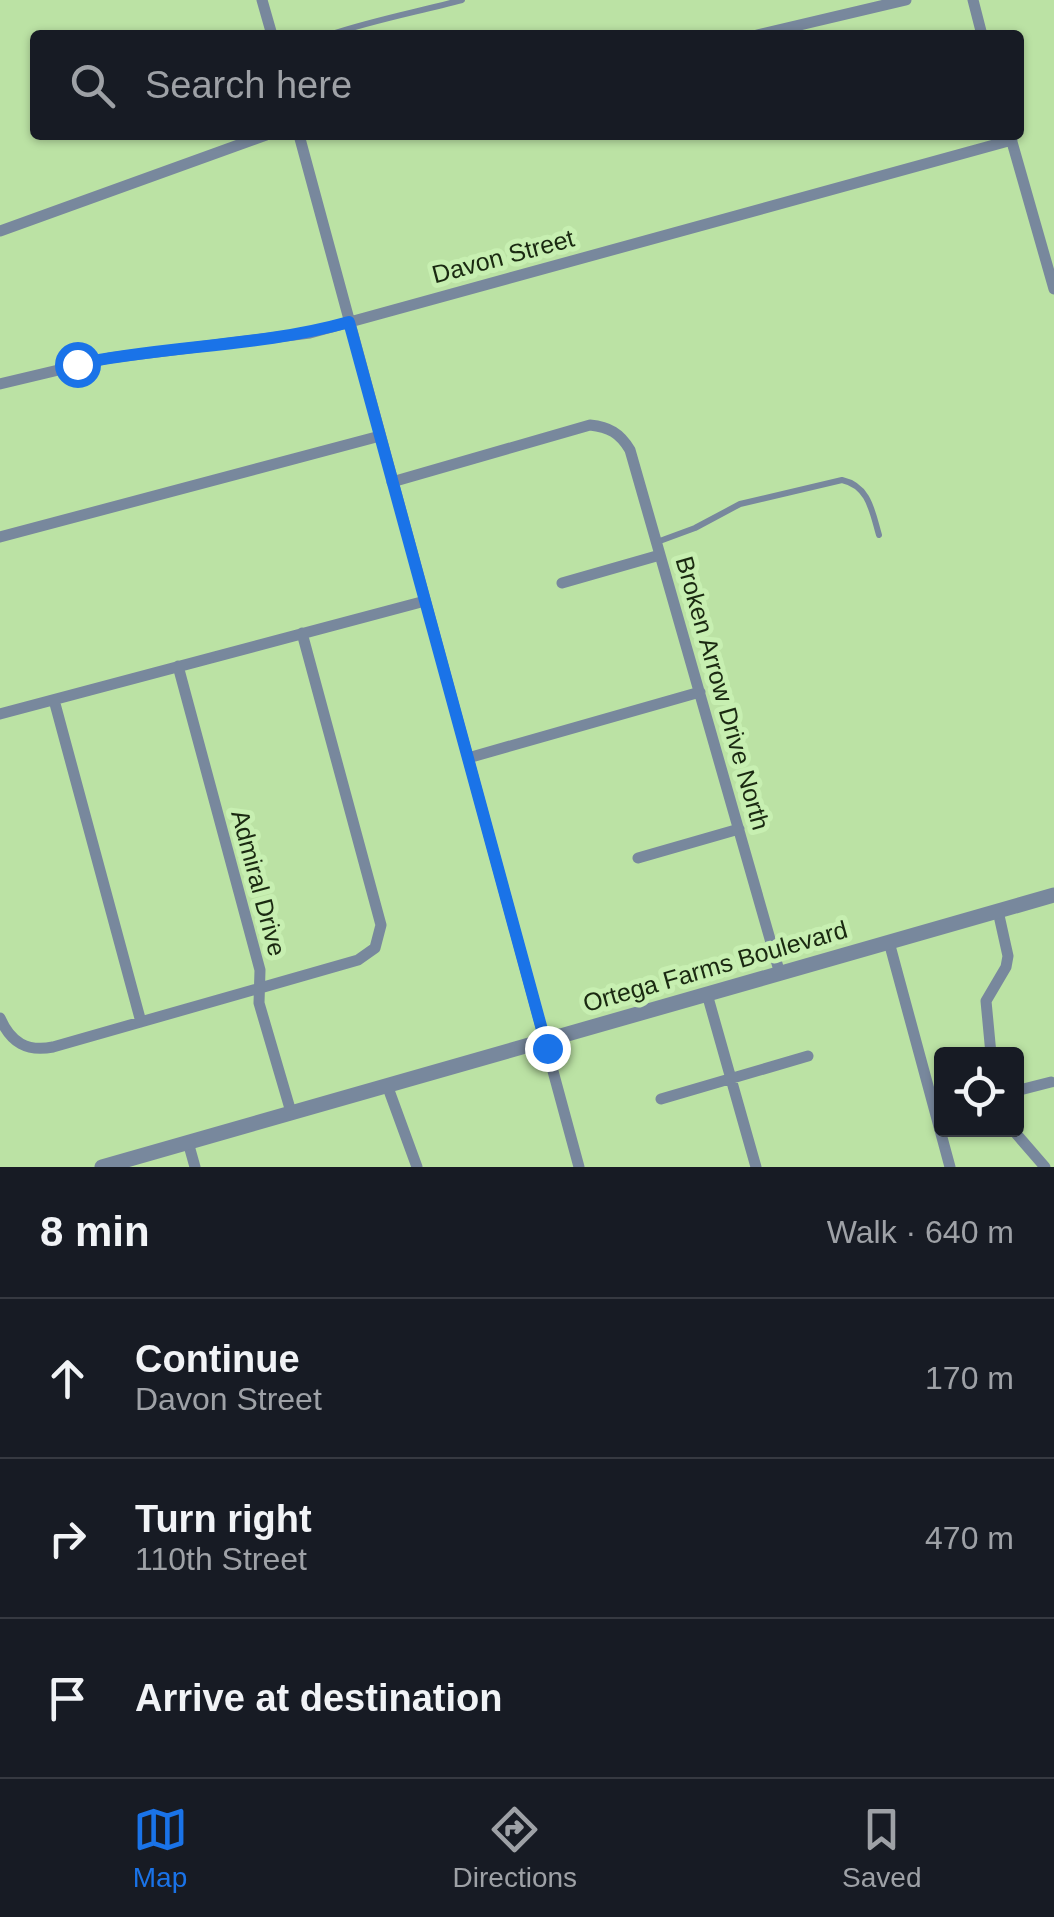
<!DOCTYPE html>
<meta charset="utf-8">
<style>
:root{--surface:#171b24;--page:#20242c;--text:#f1f3f6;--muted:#9ea1a6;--line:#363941;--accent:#1a73e8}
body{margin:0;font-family:Helvetica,sans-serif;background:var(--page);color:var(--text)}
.controls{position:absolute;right:30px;bottom:30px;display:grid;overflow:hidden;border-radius:10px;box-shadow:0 2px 8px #0004}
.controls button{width:90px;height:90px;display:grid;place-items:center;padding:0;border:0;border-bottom:2px solid var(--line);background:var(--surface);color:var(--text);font:50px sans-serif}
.stop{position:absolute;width:30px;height:30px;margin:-22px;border:8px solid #1a73e8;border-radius:50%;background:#fff}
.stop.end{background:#1a73e8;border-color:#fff;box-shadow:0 2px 10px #0008}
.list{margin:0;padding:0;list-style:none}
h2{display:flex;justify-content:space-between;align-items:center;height:130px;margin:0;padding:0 40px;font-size:42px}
h2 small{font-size:32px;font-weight:400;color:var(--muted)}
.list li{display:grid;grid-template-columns:65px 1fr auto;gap:30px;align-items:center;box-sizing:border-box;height:160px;padding:0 40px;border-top:2px solid var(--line)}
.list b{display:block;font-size:38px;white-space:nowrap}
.list p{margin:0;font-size:32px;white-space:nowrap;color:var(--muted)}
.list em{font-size:32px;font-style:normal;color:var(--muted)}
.icon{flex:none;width:55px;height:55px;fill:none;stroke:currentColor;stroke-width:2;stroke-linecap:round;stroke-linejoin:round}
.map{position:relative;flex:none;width:1054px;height:1167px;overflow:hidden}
.search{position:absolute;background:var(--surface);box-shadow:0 2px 8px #0004;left:30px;right:30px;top:30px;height:110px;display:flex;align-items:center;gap:25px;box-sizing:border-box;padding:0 35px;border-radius:10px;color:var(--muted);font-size:38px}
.sheet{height:610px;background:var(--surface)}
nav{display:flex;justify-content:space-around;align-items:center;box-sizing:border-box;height:140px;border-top:2px solid var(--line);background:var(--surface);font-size:28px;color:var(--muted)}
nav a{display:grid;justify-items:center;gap:5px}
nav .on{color:var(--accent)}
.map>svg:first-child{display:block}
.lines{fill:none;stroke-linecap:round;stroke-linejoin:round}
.service{stroke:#78889d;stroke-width:6}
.minor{stroke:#78889d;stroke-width:11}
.tertiary{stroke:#78889d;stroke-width:15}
.route{stroke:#1a73e8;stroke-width:12}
.labels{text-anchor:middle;stroke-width:10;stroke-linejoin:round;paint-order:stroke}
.street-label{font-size:25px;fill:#1a2911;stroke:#c7efb1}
</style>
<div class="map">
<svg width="1054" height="1167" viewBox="0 0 1054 1167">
<rect width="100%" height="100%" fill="#bbe2a4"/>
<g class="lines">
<path class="service" d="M329,35C373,20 417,12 462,0
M657,542L695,528L740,504L842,480C869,486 872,511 879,535"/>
<path class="minor" d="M262,0L272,35
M973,0L982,35
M757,35L906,0
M299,135L579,1167
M1010,135L1054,289
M0,231L266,135
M0,384L109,358L310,333L1012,140
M392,482L590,425C609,427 620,433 630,450L780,974
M0,537L380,436
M562,583L660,555
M178,666L260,970L259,1003L291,1112
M54,700L141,1022
M0,714L425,601
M468,758L700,692
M638,858L739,829
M889,942L950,1167
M707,994L756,1167
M0,1018C11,1043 27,1052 53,1047L358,960L375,948L381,925L302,633
M991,1054L986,1001L1006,967L1008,956L998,911
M387,1085L417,1167
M1016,1091L1051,1082
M661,1099L808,1056
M1013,1130L1045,1167
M188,1142L195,1167"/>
<path class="tertiary" d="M102,1167L1054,895"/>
</g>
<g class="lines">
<path class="route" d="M77,364C167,345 260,347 349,322L547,1048"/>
</g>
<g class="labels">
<g class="street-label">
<text transform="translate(503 256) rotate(-15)" y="9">Davon Street</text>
<text transform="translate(723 693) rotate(74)" y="9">Broken Arrow Drive North</text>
<text transform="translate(259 883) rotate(75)" y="9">Admiral Drive</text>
<text transform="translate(715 966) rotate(-16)" y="9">Ortega Farms Boulevard</text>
</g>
</g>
</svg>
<div class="controls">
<button><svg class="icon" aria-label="locate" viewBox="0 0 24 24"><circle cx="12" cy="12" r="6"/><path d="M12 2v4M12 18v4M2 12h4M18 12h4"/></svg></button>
</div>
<div class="stop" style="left:77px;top:364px"></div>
<div class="stop end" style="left:547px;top:1048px"></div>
<div class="search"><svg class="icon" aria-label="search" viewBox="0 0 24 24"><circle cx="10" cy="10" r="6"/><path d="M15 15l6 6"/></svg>Search here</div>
</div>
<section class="sheet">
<h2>8 min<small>Walk · 640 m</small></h2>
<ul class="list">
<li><svg class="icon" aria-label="ahead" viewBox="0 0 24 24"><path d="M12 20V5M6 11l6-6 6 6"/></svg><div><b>Continue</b><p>Davon Street</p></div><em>170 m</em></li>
<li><svg class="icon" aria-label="right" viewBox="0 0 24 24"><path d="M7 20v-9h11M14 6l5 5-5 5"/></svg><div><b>Turn right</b><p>110th Street</p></div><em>470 m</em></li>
<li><svg class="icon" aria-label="arrive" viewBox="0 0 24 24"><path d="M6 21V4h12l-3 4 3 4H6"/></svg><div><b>Arrive at destination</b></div></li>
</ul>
</section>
<nav>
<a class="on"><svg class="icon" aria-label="map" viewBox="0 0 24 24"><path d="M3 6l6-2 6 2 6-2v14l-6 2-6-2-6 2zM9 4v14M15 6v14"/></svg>Map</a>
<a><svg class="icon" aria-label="directions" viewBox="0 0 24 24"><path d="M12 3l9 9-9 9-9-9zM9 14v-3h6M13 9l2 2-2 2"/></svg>Directions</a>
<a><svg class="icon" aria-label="saved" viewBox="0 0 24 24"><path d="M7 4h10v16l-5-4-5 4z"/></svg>Saved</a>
</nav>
